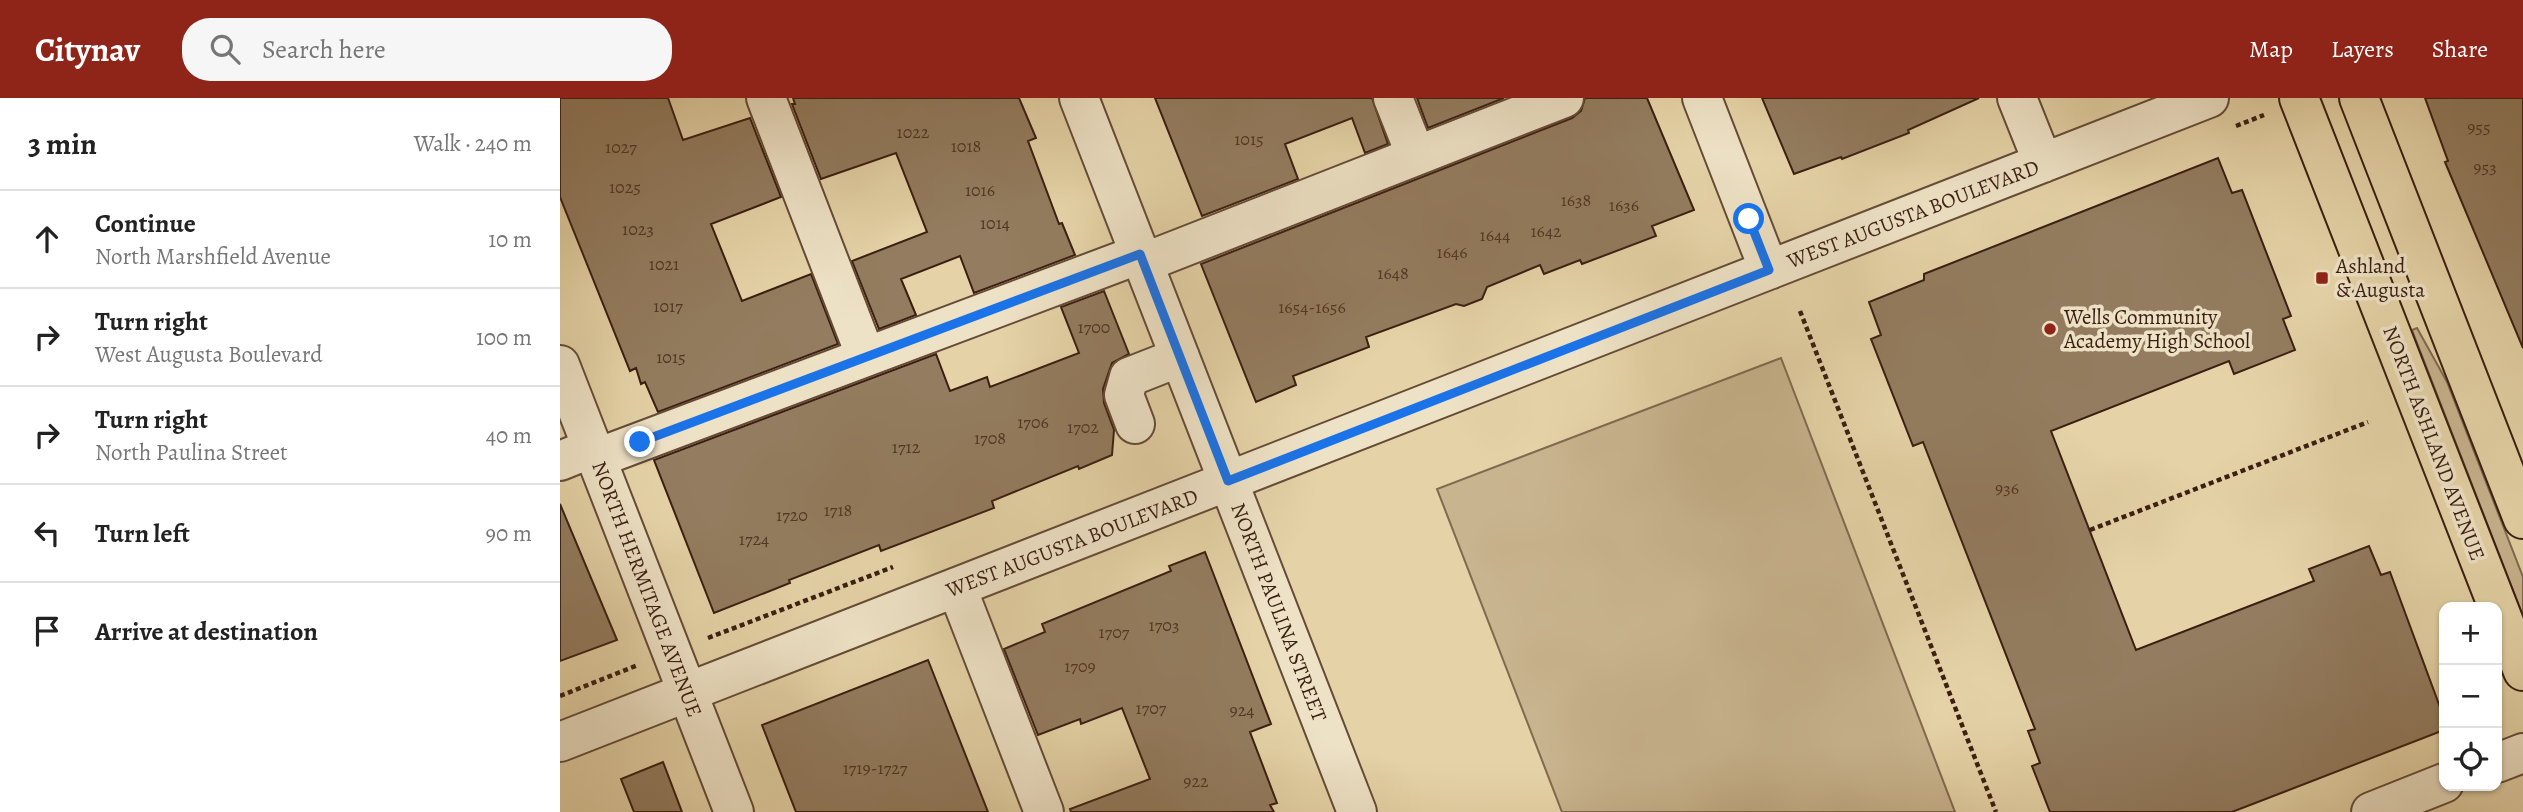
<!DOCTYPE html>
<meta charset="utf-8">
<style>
:root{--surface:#fff;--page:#f6f6f6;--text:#222;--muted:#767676;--line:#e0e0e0;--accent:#8f2418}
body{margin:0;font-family:Alegreya,serif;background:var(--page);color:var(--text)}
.controls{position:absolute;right:21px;bottom:21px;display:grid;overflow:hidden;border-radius:14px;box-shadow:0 2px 5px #0004}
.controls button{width:63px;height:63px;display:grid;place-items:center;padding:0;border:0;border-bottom:2px solid var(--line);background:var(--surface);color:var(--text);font:35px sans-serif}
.stop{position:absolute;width:21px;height:21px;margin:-16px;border:5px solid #1a73e8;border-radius:50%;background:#fff}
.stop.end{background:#1a73e8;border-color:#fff;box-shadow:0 2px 7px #0008}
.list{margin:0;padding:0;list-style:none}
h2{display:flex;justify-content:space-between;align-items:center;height:91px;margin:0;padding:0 28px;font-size:30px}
h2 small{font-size:23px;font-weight:400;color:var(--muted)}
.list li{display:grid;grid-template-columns:46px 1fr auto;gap:21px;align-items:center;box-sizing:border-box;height:98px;padding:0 28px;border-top:2px solid var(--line)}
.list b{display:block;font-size:26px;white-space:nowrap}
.list p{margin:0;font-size:23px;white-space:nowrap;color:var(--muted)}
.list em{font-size:23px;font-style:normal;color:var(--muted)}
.icon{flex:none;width:38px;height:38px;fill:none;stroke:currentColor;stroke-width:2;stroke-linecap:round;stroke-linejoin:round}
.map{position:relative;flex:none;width:1963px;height:714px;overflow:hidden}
header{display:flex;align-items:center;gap:42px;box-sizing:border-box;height:98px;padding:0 35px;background:var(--accent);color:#fff}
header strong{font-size:33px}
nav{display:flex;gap:38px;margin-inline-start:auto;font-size:24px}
.search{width:490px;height:63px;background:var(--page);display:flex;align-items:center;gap:18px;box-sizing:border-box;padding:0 24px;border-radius:28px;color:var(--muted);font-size:26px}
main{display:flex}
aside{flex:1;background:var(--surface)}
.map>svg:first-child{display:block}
.green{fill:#c8b48e;stroke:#816950;stroke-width:2}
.building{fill:#937c5f;stroke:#3a1e12;stroke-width:2}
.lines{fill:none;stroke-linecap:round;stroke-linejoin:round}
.minor-casing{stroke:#654b37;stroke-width:42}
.major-casing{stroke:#3a1e12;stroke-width:42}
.path{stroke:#3a1e12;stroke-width:4.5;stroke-dasharray:5 3.5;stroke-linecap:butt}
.minor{stroke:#eee2c6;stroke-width:38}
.major{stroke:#e5d3a7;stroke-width:38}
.route{stroke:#1a73e8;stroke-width:9}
.poi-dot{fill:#8f2418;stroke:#eee2c6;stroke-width:2.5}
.labels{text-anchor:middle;stroke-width:7;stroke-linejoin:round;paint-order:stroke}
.number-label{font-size:18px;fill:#503625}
.street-label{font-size:21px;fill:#3a1e12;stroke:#eee2c6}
.poi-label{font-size:21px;fill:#3a1e12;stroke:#eee2c6;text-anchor:start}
</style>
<header>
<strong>Citynav</strong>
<div class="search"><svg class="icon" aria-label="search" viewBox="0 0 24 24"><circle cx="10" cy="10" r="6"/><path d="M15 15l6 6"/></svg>Search here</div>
<nav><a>Map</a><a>Layers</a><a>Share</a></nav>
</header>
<main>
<aside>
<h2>3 min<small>Walk · 240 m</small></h2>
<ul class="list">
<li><svg class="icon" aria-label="ahead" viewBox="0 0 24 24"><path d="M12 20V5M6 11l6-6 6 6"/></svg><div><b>Continue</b><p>North Marshfield Avenue</p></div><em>10 m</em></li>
<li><svg class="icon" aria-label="right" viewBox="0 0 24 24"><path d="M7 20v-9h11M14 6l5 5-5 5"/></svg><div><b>Turn right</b><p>West Augusta Boulevard</p></div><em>100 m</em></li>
<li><svg class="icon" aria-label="right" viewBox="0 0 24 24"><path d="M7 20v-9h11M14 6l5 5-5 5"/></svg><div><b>Turn right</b><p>North Paulina Street</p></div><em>40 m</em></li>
<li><svg class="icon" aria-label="left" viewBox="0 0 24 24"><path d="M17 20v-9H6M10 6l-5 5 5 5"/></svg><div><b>Turn left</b></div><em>90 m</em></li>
<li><svg class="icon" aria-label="arrive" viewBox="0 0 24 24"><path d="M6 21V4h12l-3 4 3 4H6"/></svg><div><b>Arrive at destination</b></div></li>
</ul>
</aside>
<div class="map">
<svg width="1963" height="714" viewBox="0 0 1963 714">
<rect width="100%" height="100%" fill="#e5d3a7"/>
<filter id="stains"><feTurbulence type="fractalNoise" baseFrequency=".00286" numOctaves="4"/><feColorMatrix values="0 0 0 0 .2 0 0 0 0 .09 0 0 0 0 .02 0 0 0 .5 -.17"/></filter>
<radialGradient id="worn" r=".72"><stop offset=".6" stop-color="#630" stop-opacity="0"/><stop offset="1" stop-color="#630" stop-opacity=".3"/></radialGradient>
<path class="green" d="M1857,230L1887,284L1963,479V518L1852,232Z
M1221,260L1395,714H1002L877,391Z"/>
<path class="building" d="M0,0H108L123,42L190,20L221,99L151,126L182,203L251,176L278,246L98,314L85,284L81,286L76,270L70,273L0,99Z
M233,0H459L476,40L468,43L499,126L502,125L515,157L414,195L400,158L341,181L356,217L319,231L292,163L367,134L336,55L261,81L232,6H235Z
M595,0H812L828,46L805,55L792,20L725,46L738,81L642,118Z
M857,0H944L868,30Z
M1025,0H1087L1134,112L1092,128L1096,138L1022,166L1020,162L984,176L980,167L927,189L922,201L904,208L896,206L806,239L809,249L733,278L736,287L696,304L641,166L1012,20L1021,13Z
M1202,0H1419L1348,32L1349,35L1282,61L1281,59L1234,76Z
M1865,0H1963V250L1885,64L1888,63Z
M1658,60L1672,95L1682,92L1731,218L1723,221L1735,252L1674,276L1669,263L1491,333L1576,552L1754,483L1749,471L1809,448L1821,477L1830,474L1884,620V632L1672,714H1490L1472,668L1480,665L1468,633L1475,631L1363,344L1353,348L1311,241L1321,237L1309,204L1364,182V176Z
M544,193L569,256L552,265L543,291L544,305L554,332L552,357L519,371L518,368L432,403L434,410L321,453L319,447L229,482L230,485L154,515L94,362L376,256L390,293L427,279L430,289L519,255L501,209Z
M0,406L57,542L0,563Z
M645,454L711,626L690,634L717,705L710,707L714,714H511L510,711L590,681L562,610L521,626L520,621L478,637L444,551L485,534L482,526L611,473L609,468Z
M368,562L428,714H236L202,627Z
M103,664L122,714H74L61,681Z"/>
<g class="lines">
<g class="minor-casing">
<path id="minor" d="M206,0L306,259
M519,0L797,714
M833,0L856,58
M1142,0L1209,172
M1457,0L1483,65
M583,165L1004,0
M0,267L174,714
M575,326L564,297L569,279L620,259
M37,360L580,156
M0,363L32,350
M397,490L484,714
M0,644L1649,0
M1937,665L1963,655
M1811,714L1884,685"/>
</g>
<g class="major-casing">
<path id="major" d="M1739,0L1963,573
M1799,0L1963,421"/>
</g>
<path class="path" d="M1676,28L1704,17
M1240,213L1436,714
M1530,432L1808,324
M148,540L333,469
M0,598L78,567"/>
<use href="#minor" class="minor"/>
<use href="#major" class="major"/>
</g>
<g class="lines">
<path class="route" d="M80,344L580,156L668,383L1209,172L1189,121"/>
</g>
<g class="poi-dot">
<rect x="1755" y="173" width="14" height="14" rx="3.5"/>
<circle cx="1490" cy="231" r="7"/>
</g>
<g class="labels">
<g class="number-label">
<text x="1919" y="35">955</text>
<text x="353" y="40">1022</text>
<text x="689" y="47">1015</text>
<text x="406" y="54">1018</text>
<text x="61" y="55">1027</text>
<text x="1925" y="75">953</text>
<text x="65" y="95">1025</text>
<text x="420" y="98">1016</text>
<text x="1016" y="108">1638</text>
<text x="1064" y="113">1636</text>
<text x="435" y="131">1014</text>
<text x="78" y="137">1023</text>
<text x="986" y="139">1642</text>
<text x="935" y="143">1644</text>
<text x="892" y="160">1646</text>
<text x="104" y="172">1021</text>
<text x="833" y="181">1648</text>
<text x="108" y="214">1017</text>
<text x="752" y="215">1654-1656</text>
<text x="534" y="235">1700</text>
<text x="111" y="265">1015</text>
<text x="473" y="330">1706</text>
<text x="523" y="335">1702</text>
<text x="430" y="346">1708</text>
<text x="346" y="355">1712</text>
<text x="1447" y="396">936</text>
<text x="278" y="418">1718</text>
<text x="232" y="423">1720</text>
<text x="194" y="447">1724</text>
<text x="604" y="533">1703</text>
<text x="554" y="540">1707</text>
<text x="520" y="574">1709</text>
<text x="591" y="616">1707</text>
<text x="682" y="618">924</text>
<text x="315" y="676">1719-1727</text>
<text x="636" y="689">922</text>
</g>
<g class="street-label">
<text transform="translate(1353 116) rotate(-21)" y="7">WEST AUGUSTA BOULEVARD</text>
<text transform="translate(1874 345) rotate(69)" y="7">NORTH ASHLAND AVENUE</text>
<text transform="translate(512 445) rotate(-21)" y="7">WEST AUGUSTA BOULEVARD</text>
<text transform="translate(87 491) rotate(69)" y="7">NORTH HERMITAGE AVENUE</text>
<text transform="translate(719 514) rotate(69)" y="7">NORTH PAULINA STREET</text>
</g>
<g class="poi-label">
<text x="1776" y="175">Ashland<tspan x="1776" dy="24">&amp; Augusta</tspan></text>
<text x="1504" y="226">Wells Community<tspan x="1504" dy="24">Academy High School</tspan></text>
</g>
</g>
<rect width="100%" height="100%" filter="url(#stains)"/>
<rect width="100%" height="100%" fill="url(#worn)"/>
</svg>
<div class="controls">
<button>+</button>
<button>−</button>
<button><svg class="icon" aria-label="locate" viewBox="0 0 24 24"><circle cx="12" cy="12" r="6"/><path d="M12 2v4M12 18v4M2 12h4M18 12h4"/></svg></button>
</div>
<div class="stop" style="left:1189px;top:121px"></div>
<div class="stop end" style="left:80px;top:344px"></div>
</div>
</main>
